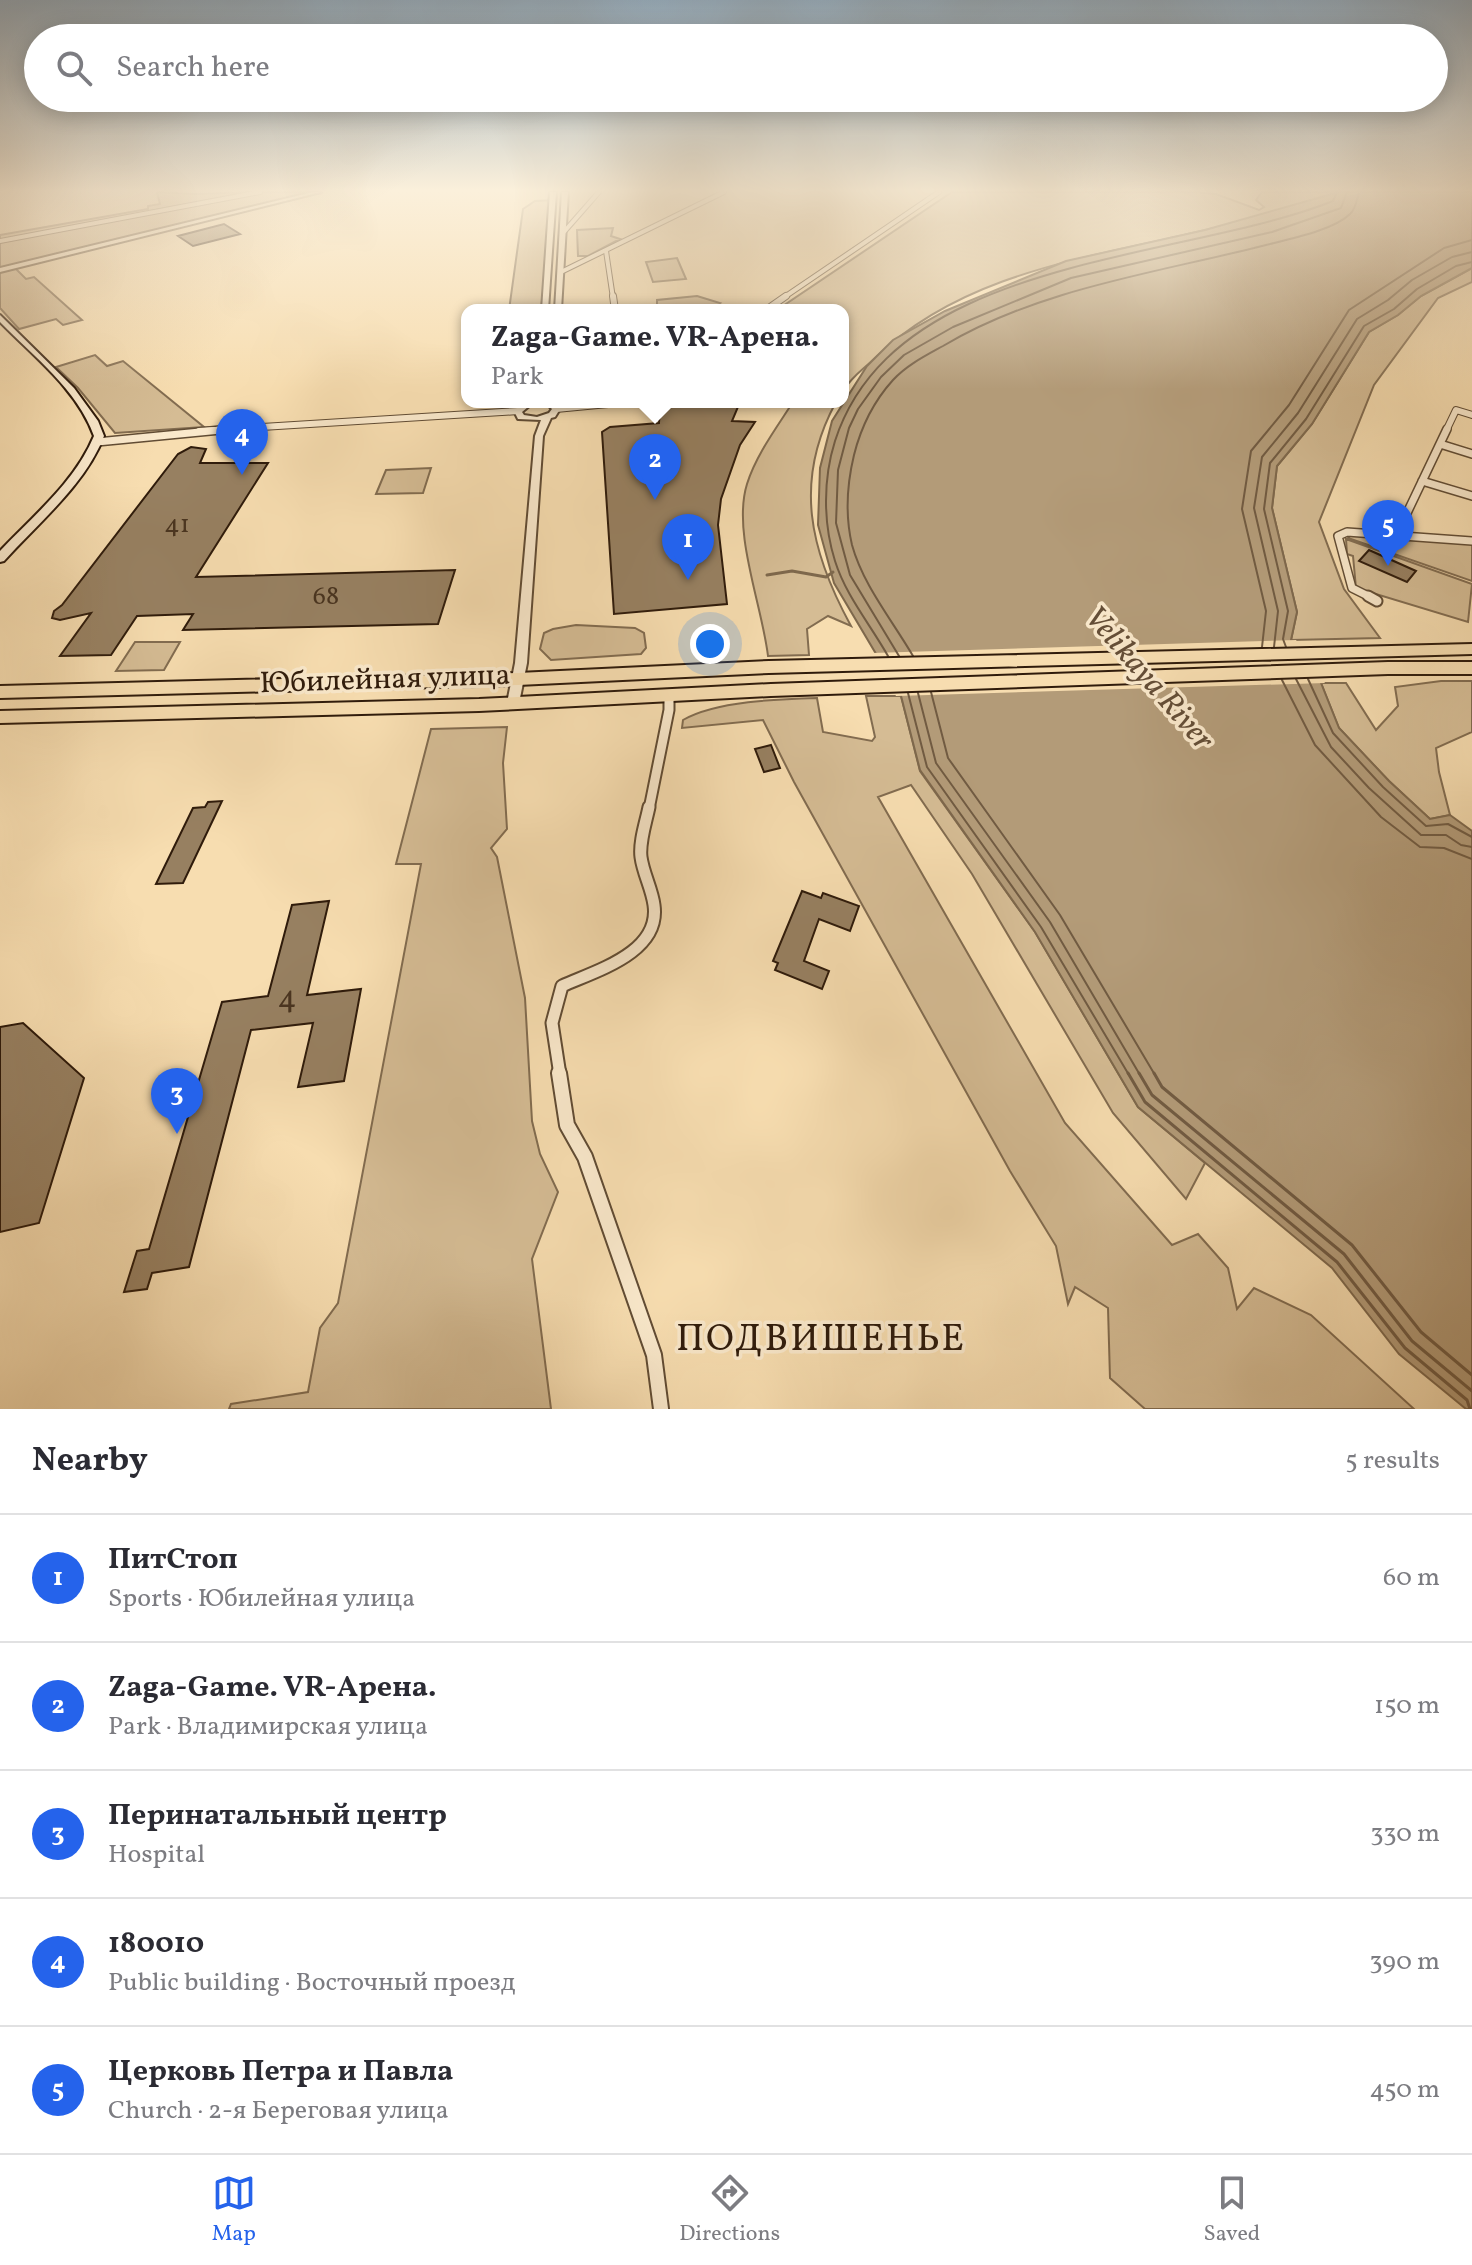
<!DOCTYPE html>
<meta charset="utf-8">
<style>
:root{--surface:#fff;--page:#f7f7f7;--text:#2b2b33;--muted:#7c7c81;--line:#e1e1e2;--accent:#2563eb}
body{margin:0;font-family:Vollkorn,serif;background:var(--page);color:var(--text)}
.you{position:absolute;left:710px;top:644px;width:28px;height:28px;margin:-20px;border:6px solid #fff;border-radius:50%;background:#1a73e8;box-shadow:0 0 0 12px #1a73e833}
.badge{display:grid;place-items:center;width:52px;height:52px;border-radius:50%;background:var(--accent);color:#fff;font-size:26px;font-weight:700}
.pin{position:absolute;translate:-50% -66px;filter:drop-shadow(0 2px 4px #0008)}
.pin::after{content:'';position:absolute;top:42px;width:28px;height:24px;background:inherit;clip-path:polygon(0 0,100% 0,50% 100%)}
.popup{position:absolute;left:461px;top:304px;width:388px;height:104px;box-sizing:border-box;display:grid;place-content:center;border-radius:16px;background:var(--surface);filter:drop-shadow(0 2px 6px #0005);font-size:26px;white-space:nowrap;color:var(--muted)}
.popup b{font-size:30px;color:var(--text)}
.popup::after{content:'';position:absolute;left:50%;top:100%;margin-left:-16px;border:16px solid transparent;border-top-color:var(--surface)}
.list{margin:0;padding:0;list-style:none}
h2{display:flex;justify-content:space-between;align-items:center;height:104px;margin:0;padding:0 32px;font-size:34px}
h2 small{font-size:26px;font-weight:400;color:var(--muted)}
.list li{display:grid;grid-template-columns:52px 1fr auto;gap:24px;align-items:center;box-sizing:border-box;height:128px;padding:0 32px;border-top:2px solid var(--line)}
.list b{display:block;font-size:30px;white-space:nowrap}
.list p{margin:0;font-size:26px;white-space:nowrap;color:var(--muted)}
.list em{font-size:26px;font-style:normal;color:var(--muted)}
.icon{flex:none;width:44px;height:44px;fill:none;stroke:currentColor;stroke-width:2;stroke-linecap:round;stroke-linejoin:round}
.map{position:relative;flex:none;width:1472px;height:1409px;overflow:hidden}
.search{position:absolute;background:var(--surface);box-shadow:0 4px 20px #0003;left:24px;right:24px;top:24px;height:88px;display:flex;align-items:center;gap:20px;box-sizing:border-box;padding:0 28px;border-radius:44px;color:var(--muted);font-size:30px}
.sheet{height:744px;background:var(--surface)}
nav{display:flex;justify-content:space-around;align-items:center;box-sizing:border-box;height:112px;border-top:2px solid var(--line);background:var(--surface);font-size:22px;color:var(--muted)}
nav a{display:grid;justify-items:center;gap:4px}
nav .on{color:var(--accent)}
.map>svg:first-child{display:block}
.green{fill:#d5bc94;stroke:#826c50;stroke-width:2}
.water{fill:#b39b78;stroke:#7e684c;stroke-width:2}
.pier{fill:#f7ddb0}
.lines{fill:none;stroke-linecap:round;stroke-linejoin:round}
.shore-far1{stroke:#715b42;stroke-width:2}
.shore{stroke:#715b42;stroke-width:3}
.stream{stroke:#7e684c;stroke-width:3}
.building{fill:#978061;stroke:#2f1b0b;stroke-width:2}
.minor-far5-casing{stroke:#614c34;stroke-width:6}
.minor-far4-casing{stroke:#614c34;stroke-width:8}
.minor-far3-casing{stroke:#614c34;stroke-width:10}
.minor-far2-casing{stroke:#614c34;stroke-width:13}
.minor-far1-casing{stroke:#614c34;stroke-width:15}
.minor-casing{stroke:#614c34;stroke-width:18}
.tertiary-casing{stroke:#614c34;stroke-width:4}
.secondary-casing{stroke:#2f1b0b;stroke-width:4}
.trunk-casing{stroke:#2f1b0b;stroke-width:4}
.minor-far5{stroke:#fae9cc;stroke-width:4}
.minor-far4{stroke:#fae9cc;stroke-width:6}
.minor-far3{stroke:#fae9cc;stroke-width:7}
.minor-far2{stroke:#fae9cc;stroke-width:9}
.minor-far1{stroke:#fae9cc;stroke-width:11}
.minor{stroke:#fae9cc;stroke-width:14}
.tertiary{fill:#fae9cc;fill-rule:evenodd}
.secondary{fill:#fae9cc;fill-rule:evenodd}
.trunk{fill:#f7ddb0;fill-rule:evenodd}
.labels{text-anchor:middle;stroke-width:7;stroke-linejoin:round;paint-order:stroke}
.number-label{font-size:26px;fill:#493420}
.street-label{font-size:30px;fill:#2f1b0b;stroke:#fae9cc}
.water-label{font-size:32px;font-style:italic;fill:#644e37;stroke:#fae9cc}
.near-number-label{font-size:32px;fill:#493420}
.near-neighbourhood-label{font-size:38px;letter-spacing:2px;fill:#2f1b0b;stroke:#fae9cc}
</style>
<div class="map">
<svg width="1472" height="1409" viewBox="0 0 1472 1409">
<rect width="100%" height="100%" fill="#f7ddb0"/>
<filter id="stains"><feTurbulence type="fractalNoise" baseFrequency=".0025" numOctaves="4"/><feColorMatrix values="0 0 0 0 .2 0 0 0 0 .09 0 0 0 0 .02 0 0 0 .5 -.17"/></filter>
<radialGradient id="worn" r=".72"><stop offset=".6" stop-color="#630" stop-opacity="0"/><stop offset="1" stop-color="#630" stop-opacity=".3"/></radialGradient>
<path class="green" d="M157,192L194,194L249,192L0,240V235L148,209V206L160,204Z
M263,192H313L0,268V242Z
M952,192H1195L1216,194L1259,210L1264,207L1256,200L1262,192H1339C1295,207 1250,220 1205,230C1089,258 964,272 875,358C863,370 853,375 843,391V310H777Z
M553,200L541,310H509L523,209L535,201Z
M613,228L611,236L620,239L588,256H578L577,230Z
M677,258L686,279L653,282L646,262Z
M14,267L26,279L34,277L82,320L63,325L56,319L19,329L0,308V271Z
M1472,268V282L1438,298L1374,385L1319,522L1344,589L1380,638L1291,640L1297,612L1272,508L1277,466L1312,424L1369,332L1398,315L1421,296Z
M697,296L720,303L709,310H657V300Z
M95,355L107,366L123,361L204,427L115,433L78,388L56,367Z
M836,402C793,481 810,551 851,626L828,616L807,629L809,655L768,656C762,605 732,532 747,484C756,455 777,427 793,402Z
M431,468L423,493L376,494L386,470Z
M1353,533L1472,543V581L1348,538Z
M1346,539L1472,584L1468,622L1356,588L1353,556L1347,554Z
M576,625L635,628L644,633L646,648L641,654L551,660L540,649L544,633L553,629Z
M135,642H180L164,670L116,671Z
M1441,681H1472V732L1436,748L1439,772L1450,815L1430,819L1389,781L1339,728L1321,683H1346L1376,730L1398,706L1395,687Z
M866,696H901L920,771L1035,932L1138,1107L1205,1163L1186,1199L1113,1113L972,874L911,785L878,797L1065,1123L1172,1245L1198,1234L1228,1268L1237,1309L1254,1288L1311,1315L1414,1409H1145L1110,1378L1108,1308L1075,1287L1068,1304L1056,1246L1010,1171L794,782L763,720L682,728L683,720C716,701 779,699 817,698L823,732L872,741L875,737Z
M507,727L503,763L507,829L491,848L497,857L525,998L532,1121L540,1154L558,1192L532,1259L551,1409H229L231,1404L308,1392L320,1328L338,1303L421,864H396L431,729Z"/>
<path class="water" d="M1339,192H1472V268L1421,296L1398,315L1369,332L1312,424L1277,466L1272,508L1297,612L1291,640L1321,683L1339,728L1389,781L1430,819L1450,815L1472,831V1409H1466L1399,1354L1332,1268L1138,1107L1035,932L920,770L901,696L834,583L818,525L820,468L832,421L867,366L893,340L945,311L1066,261L1205,230Z"/>
<path class="pier" d="M1296,640L1325,683L896,696L872,653Z"/>
<g class="lines">
<path class="shore-far1" d="M1262,647L1266,611L1242,509L1251,451L1289,405L1349,310L1444,248L1472,240
M1274,647L1278,611L1254,508L1262,457L1298,413L1357,319L1388,300L1412,280L1452,257L1472,252
M1286,647L1283,639L1288,611L1264,509L1270,463L1306,419L1364,326L1394,309L1417,289L1456,266L1472,262
M888,656C870,624 846,596 835,561C823,523 823,479 835,441C895,255 1181,262 1333,201L1337,192
M899,656L850,575L836,523L838,470L849,428L858,409L881,377L904,355L953,327L1071,278L1272,232L1341,208L1347,192
M913,656C892,620 863,585 852,545C845,515 847,484 854,455C861,427 874,401 893,380C907,365 925,356 943,346C1037,290 1149,274 1254,248C1279,241 1332,232 1350,214C1356,209 1357,199 1359,192
M1296,679L1331,747L1369,788L1421,835H1446L1461,845L1472,847
M1308,679L1333,733L1383,787L1426,826L1448,824L1472,837
M1282,680L1315,745L1381,817L1420,847L1444,848L1472,859
M931,692L948,758L1060,915L1155,1075
M908,693L927,767L1041,927L1129,1075
M918,693L936,763L1050,922L1140,1075"/>
<path class="shore" d="M1128,1073L1145,1102L1337,1262L1405,1348L1467,1400L1470,1409
M1139,1073L1152,1095L1344,1254L1412,1341L1472,1391
M1154,1073L1162,1087L1352,1245L1421,1332L1472,1375"/>
<path class="stream" d="M767,575L792,571L826,577L833,572"/>
</g>
<path class="building" d="M224,224L240,234L193,246L178,236Z
M678,402H740L732,421L755,422L740,445L721,499L718,525L727,604L614,614L602,432L610,427L659,423L660,408Z
M191,447L206,449L200,463H268L196,577L455,570L438,624L183,630L193,614L137,616L111,655L60,656L91,613L60,620L52,618L54,611L62,605L178,454Z
M1369,550L1416,571L1407,582L1359,561Z
M771,745L780,768L764,772L755,749Z
M222,801L183,883L156,884L193,808L205,807L208,802Z
M802,891L821,898L823,893L859,906L850,931L819,919L804,961L829,971L822,989L775,970L778,963L773,961Z
M329,901L307,995L361,989L344,1081L298,1087L313,1023L251,1030L189,1267L152,1273L147,1289L124,1292L137,1251L149,1249L222,1002L268,996L292,905Z
M23,1023L84,1078L39,1223L0,1232V1027Z"/>
<g class="lines">
<g class="minor-far5-casing">
<path id="minor-far5" d="M563,233L599,192
M0,241L260,192
M606,251L613,298
M561,272L724,192
M783,298L939,192"/>
</g>
<g class="minor-far4-casing">
<path id="minor-far4" d="M613,296L615,310
M766,310L786,296
M556,409L629,402
M199,431L518,411
M1446,431L1456,410L1472,415"/>
</g>
<g class="minor-far3-casing">
<path id="minor-far3" d="M97,442L231,429
M1440,444L1472,454
M1422,481L1472,496
M1397,534L1447,429
M1372,598L1352,588L1338,536L1347,532L1472,541"/>
</g>
<g class="minor-far2-casing">
<path id="minor-far2" d="M1368,596L1377,601
M649,809L669,710V695"/>
</g>
<g class="minor-far1-casing">
<path id="minor-far1" d="M560,1075L552,1023L562,986C595,971 661,953 654,905C652,889 643,873 641,857C639,842 646,822 649,807"/>
</g>
<g class="minor-casing">
<path id="minor" d="M559,1073L567,1125L585,1157L654,1355L661,1409"/>
</g>
<g class="tertiary-casing">
<path id="tertiary" d="M313,192H321L0,272V268Z
M550,192H556L548,310H542Z
M562,192H568L561,310H555Z
M525,402H534L522,412L524,415L537,417L549,413L552,409L545,402H554L560,409L555,417L551,418L543,436L527,663L519,703L513,708L507,703L515,663L535,436L541,420L518,419L514,411Z"/>
</g>
<g class="secondary-casing">
<path id="secondary" d="M0,315L74,388L98,421L104,436C85,485 39,522 4,561L0,562V551C33,516 75,482 94,436C77,389 34,357 0,322Z"/>
</g>
<g class="trunk-casing">
<path id="trunk" d="M1472,644V654L769,673L518,685L0,698V686L518,673L769,661Z
M1388,662H1472V674H1388L771,696L479,711L0,723V711L479,699L771,684Z"/>
</g>
<use href="#minor-far5" class="minor-far5"/>
<use href="#minor-far4" class="minor-far4"/>
<use href="#minor-far3" class="minor-far3"/>
<use href="#minor-far2" class="minor-far2"/>
<use href="#minor-far1" class="minor-far1"/>
<use href="#minor" class="minor"/>
<use href="#tertiary" class="tertiary"/>
<use href="#secondary" class="secondary"/>
<use href="#trunk" class="trunk"/>
</g>
<linearGradient id="sky" x2="0" y2="1"><stop stop-color="#93aabb"/><stop offset="0.49" stop-color="#fbf0db"/><stop offset="1" stop-color="#fbf0db" stop-opacity="0"/></linearGradient>
<rect width="1472" height="389" fill="url(#sky)"/>
<g class="labels">
<g class="number-label">
<text x="177" y="532">41</text>
<text x="326" y="604">68</text>
</g>
<g class="street-label">
<text transform="translate(385 678) rotate(-2)" y="10">Юбилейная улица</text>
</g>
<g class="water-label">
<text transform="translate(1150 677) rotate(49)" y="11">Velikaya River</text>
</g>
<g class="near-number-label">
<text x="287" y="1007">4</text>
</g>
<g class="near-neighbourhood-label">
<text x="821" y="1350">ПОДВИШЕНЬЕ</text>
</g>
</g>
<rect width="100%" height="100%" filter="url(#stains)"/>
<rect width="100%" height="100%" fill="url(#worn)"/>
</svg>
<div class="you"></div>
<div class="pin badge" style="left:688px;top:580px">1</div>
<div class="pin badge" style="left:655px;top:500px">2</div>
<div class="popup"><b>Zaga-Game. VR-Арена.</b>Park</div>
<div class="pin badge" style="left:177px;top:1134px">3</div>
<div class="pin badge" style="left:242px;top:475px">4</div>
<div class="pin badge" style="left:1388px;top:566px">5</div>
<div class="search"><svg class="icon" aria-label="search" viewBox="0 0 24 24"><circle cx="10" cy="10" r="6"/><path d="M15 15l6 6"/></svg>Search here</div>
</div>
<section class="sheet">
<h2>Nearby<small>5 results</small></h2>
<ul class="list">
<li><span class="badge">1</span><div><b>ПитСтоп</b><p>Sports · Юбилейная улица</p></div><em>60 m</em></li>
<li><span class="badge">2</span><div><b>Zaga-Game. VR-Арена.</b><p>Park · Владимирская улица</p></div><em>150 m</em></li>
<li><span class="badge">3</span><div><b>Перинатальный центр</b><p>Hospital</p></div><em>330 m</em></li>
<li><span class="badge">4</span><div><b>180010</b><p>Public building · Восточный проезд</p></div><em>390 m</em></li>
<li><span class="badge">5</span><div><b>Церковь Петра и Павла</b><p>Church · 2-я Береговая улица</p></div><em>450 m</em></li>
</ul>
</section>
<nav>
<a class="on"><svg class="icon" aria-label="map" viewBox="0 0 24 24"><path d="M3 6l6-2 6 2 6-2v14l-6 2-6-2-6 2zM9 4v14M15 6v14"/></svg>Map</a>
<a><svg class="icon" aria-label="directions" viewBox="0 0 24 24"><path d="M12 3l9 9-9 9-9-9zM9 14v-3h6M13 9l2 2-2 2"/></svg>Directions</a>
<a><svg class="icon" aria-label="saved" viewBox="0 0 24 24"><path d="M7 4h10v16l-5-4-5 4z"/></svg>Saved</a>
</nav>
